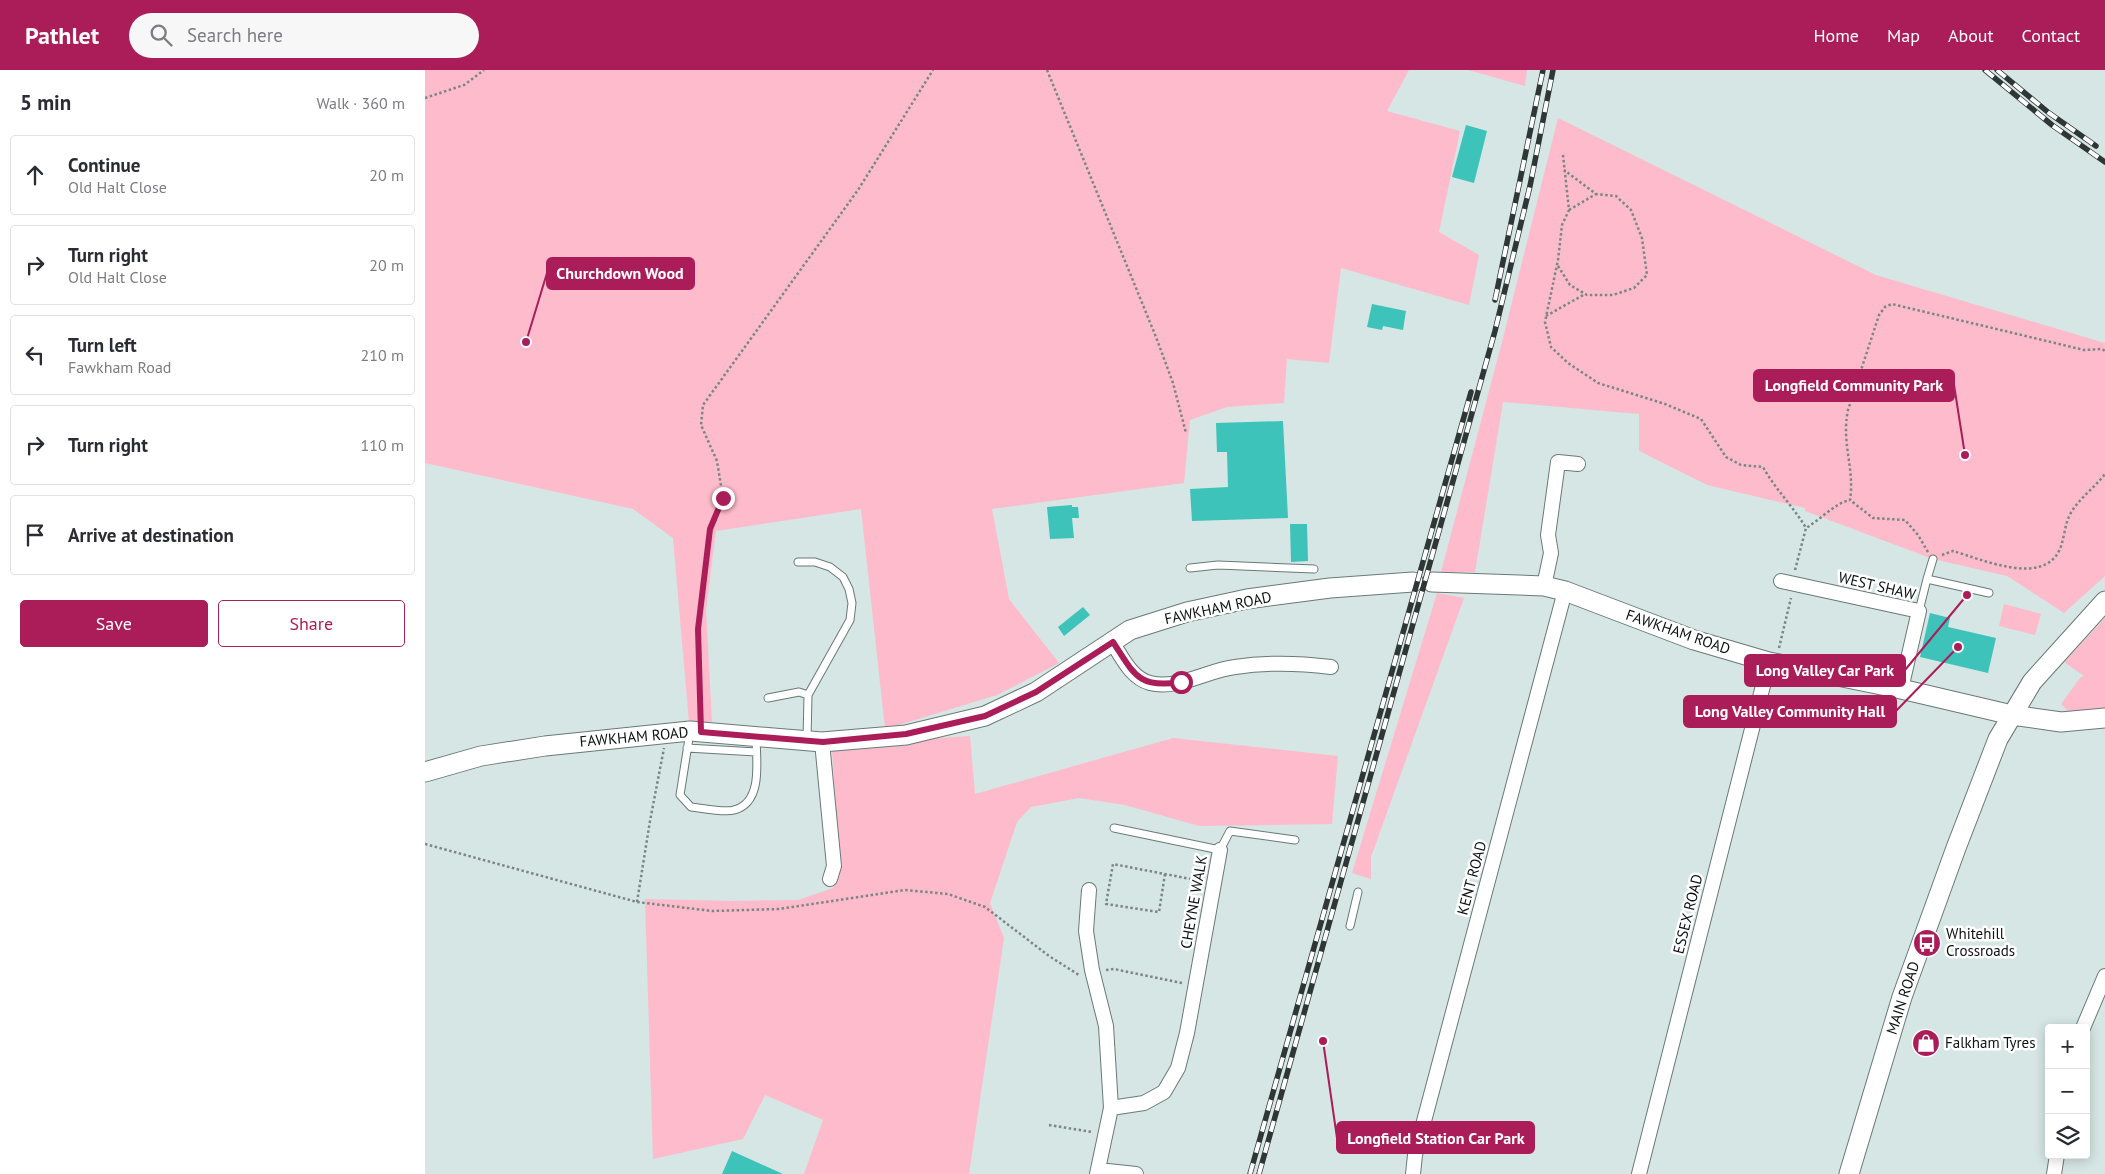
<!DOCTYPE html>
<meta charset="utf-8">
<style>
:root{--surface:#fff;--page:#f7f7f7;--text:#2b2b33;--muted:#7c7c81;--line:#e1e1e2;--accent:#ab1d59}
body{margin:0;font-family:"PT Sans",sans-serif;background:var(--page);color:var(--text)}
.controls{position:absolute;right:15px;bottom:15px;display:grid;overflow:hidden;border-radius:5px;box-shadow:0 2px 12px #0003}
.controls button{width:45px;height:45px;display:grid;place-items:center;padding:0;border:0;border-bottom:1px solid var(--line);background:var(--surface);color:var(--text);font:25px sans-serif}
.stop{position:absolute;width:15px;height:15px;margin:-11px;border:4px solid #ab1d59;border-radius:50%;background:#fff}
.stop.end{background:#ab1d59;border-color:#fff;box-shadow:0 1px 5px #0008}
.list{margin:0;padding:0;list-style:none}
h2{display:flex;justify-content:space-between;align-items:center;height:65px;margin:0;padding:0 20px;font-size:21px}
h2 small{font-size:16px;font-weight:400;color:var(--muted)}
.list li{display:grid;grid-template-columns:32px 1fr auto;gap:15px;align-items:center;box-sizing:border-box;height:80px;margin:0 10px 10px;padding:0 10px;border:1px solid var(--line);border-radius:5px}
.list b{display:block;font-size:19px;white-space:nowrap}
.list p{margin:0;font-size:16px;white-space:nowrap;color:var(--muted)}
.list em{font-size:16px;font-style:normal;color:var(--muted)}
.actions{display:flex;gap:10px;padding:15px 20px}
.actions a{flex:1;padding:11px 0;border:1px solid var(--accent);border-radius:5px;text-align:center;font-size:18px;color:var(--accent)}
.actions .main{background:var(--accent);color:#fff}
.icon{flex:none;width:28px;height:28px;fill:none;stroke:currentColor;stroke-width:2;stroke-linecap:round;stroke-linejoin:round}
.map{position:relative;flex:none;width:1680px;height:1104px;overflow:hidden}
header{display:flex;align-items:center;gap:30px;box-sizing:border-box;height:70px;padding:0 25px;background:var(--accent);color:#fff}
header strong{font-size:24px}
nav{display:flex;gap:28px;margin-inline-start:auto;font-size:18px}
.search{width:350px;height:45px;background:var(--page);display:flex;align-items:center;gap:12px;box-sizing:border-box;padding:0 18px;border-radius:28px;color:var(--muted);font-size:19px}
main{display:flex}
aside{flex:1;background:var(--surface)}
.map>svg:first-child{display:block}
.green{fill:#febbcc}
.building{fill:#3ec3ba}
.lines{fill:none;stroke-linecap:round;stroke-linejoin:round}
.lane-casing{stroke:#6a7977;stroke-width:9}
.street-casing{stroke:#6a7977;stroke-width:16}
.secondary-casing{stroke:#6a7977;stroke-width:21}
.path{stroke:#7a8685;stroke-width:2.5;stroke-dasharray:2.5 2.5;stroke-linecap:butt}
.lane{stroke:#fff;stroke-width:7}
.street{stroke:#fff;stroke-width:14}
.secondary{stroke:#fff;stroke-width:19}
.rail-casing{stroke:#2f3736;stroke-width:5.5}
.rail{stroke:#fff;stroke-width:4;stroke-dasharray:11;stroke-linecap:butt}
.route{stroke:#ab1d59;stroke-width:6}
.labels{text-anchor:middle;stroke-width:5;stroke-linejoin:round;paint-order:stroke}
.street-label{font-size:15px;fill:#0c1211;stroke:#fff}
.poi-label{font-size:15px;fill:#0c1211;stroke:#fff;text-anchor:start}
.leader{fill:none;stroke:#ab1d59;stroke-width:2}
.callout-dot{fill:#ab1d59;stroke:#fff;stroke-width:2}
.callout{fill:#ab1d59;stroke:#ab1d59;stroke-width:2}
.callout-label{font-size:16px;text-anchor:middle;font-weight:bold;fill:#fff}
</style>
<header>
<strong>Pathlet</strong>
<div class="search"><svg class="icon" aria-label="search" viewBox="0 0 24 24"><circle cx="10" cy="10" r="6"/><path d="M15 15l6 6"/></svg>Search here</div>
<nav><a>Home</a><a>Map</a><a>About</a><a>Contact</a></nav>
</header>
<main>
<aside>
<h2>5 min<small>Walk · 360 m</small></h2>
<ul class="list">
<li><svg class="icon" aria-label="ahead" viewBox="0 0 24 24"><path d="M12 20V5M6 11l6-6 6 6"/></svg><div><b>Continue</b><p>Old Halt Close</p></div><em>20 m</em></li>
<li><svg class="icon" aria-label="right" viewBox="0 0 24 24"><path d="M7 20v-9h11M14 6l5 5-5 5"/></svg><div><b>Turn right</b><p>Old Halt Close</p></div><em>20 m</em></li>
<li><svg class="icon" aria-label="left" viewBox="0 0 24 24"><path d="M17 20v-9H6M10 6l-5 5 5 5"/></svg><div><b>Turn left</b><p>Fawkham Road</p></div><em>210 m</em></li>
<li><svg class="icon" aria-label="right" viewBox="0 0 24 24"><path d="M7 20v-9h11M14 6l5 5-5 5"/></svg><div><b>Turn right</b></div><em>110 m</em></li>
<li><svg class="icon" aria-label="arrive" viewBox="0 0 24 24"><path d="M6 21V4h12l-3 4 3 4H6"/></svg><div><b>Arrive at destination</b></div></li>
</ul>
<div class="actions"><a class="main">Save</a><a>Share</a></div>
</aside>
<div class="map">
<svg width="1680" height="1104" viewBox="0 0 1680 1104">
<rect width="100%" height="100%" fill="#d5e6e4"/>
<path class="green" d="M0,0H984L962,41L1035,61L1014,162L1054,185L1044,235L916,198L904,293L862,289L859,333L802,337L765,350L759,413L567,439L584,529L634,593L572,625L460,659L436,439L291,461L281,540L287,652H264L248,468L208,439L0,393Z
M1043,0H1102L1100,16Z
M1133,48L1451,205L1680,273V506L1639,543L1582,506L1508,489L1380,441V438L1282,415L1214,381V344L1078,332L1050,502H1016L1078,268Z
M1012,523L1039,528L946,787V809L927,803Z
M1579,534L1616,544L1610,565L1574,556Z
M1680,548V642H1644L1636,634L1655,608L1659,606L1639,592Z
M545,666L550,724L748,668L913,686L907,754L774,756L700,735L654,728L606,737L592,752L565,833L579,868L544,1104H379L398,1050L340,1025L318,1069L228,1089L220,829L306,831L373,830L408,818L415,798L407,680L439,673Z"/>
<path class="building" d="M1041,55L1062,61L1049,113L1027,107Z
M947,234L981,241L978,260L958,256L957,260L942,257Z
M858,351L863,448L767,451L765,419L803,417L802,382H792L791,353Z
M647,435V437H653L654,448H647L649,468L625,469L622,437Z
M865,454H882L883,491L866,492Z
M658,537L665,545L639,566L633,557Z
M1505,543L1525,548L1523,557L1571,568L1563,603L1495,587Z
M307,1081L358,1104H297Z"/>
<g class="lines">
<g class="lane-casing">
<path id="lane" d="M373,492H390L405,497L418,507L424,519L427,533L425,550L383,625L382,670
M765,498L793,495L889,499
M1502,509L1508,489
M1494,541L1502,509L1564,523
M343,628L374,622L383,625
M265,662L255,725L266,737C277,738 299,743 309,740C339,733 331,688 331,667
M262,678L331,682
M689,758L795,780L805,761L870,770
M925,856L933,822"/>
</g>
<g class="street-casing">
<path id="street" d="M1356,511L1494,541L1476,619
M1119,516L1126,483L1123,465L1133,392L1153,394
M687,572C697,587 706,608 725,613C753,620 783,600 810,597C842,592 874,593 906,597
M397,672L409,796L405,809
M664,820L661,861L667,900L681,956L686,1038L672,1104
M1658,958L1680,906
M686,1038L719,1033L739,1022L753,998L762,963L795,780
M673,1100L711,1104
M988,1104L990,1085L1140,521
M1214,1104L1344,592
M1629,1104L1632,1085"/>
</g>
<g class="secondary-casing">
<path id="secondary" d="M1007,512L1119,516L1140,521L1269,570L1344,592L1476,619L1587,645L1636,652L1680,648
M0,702L56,686L120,676L265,661L397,672L481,665L560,646L611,622L705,560L762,542L822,529L905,518L988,512
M1424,1104L1477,927L1531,778L1573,669L1607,612L1680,531"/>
</g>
<path class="path" d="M622,0L731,267L748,313L761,363
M0,28L39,15L59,0
M1138,85L1144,140L1137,155L1133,190L1120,252L1126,277L1143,293L1173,313L1240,334L1276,349L1301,387L1316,395L1338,397C1350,419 1368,436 1381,458
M1144,140L1171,124
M1133,196L1145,215L1162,225H1188L1209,218L1222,205L1217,168L1206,140L1191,126L1171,124L1139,100
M1121,246L1160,224
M1503,482L1493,465L1480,450L1448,448L1425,430C1430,398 1416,374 1423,340L1454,245L1460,237L1467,234L1659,280L1677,279L1680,281
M1517,485L1528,481C1556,489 1616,516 1634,481C1640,469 1639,453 1647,441C1656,427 1670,417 1680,404
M1370,500L1381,458C1395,450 1410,433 1425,430
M1354,578L1366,528
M276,647L273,559L285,459L298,428L292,391L276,355L278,335L433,120L508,0
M0,774L212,832L287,841L354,839L480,820L523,824L560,837L624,886L654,905
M740,804L734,842L681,834L688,794L776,811
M212,832L225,751L239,678
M681,900L689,899L757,913
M624,1055L667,1062"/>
<use href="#lane" class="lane"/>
<use href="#street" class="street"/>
<use href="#secondary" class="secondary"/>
<g class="rail-casing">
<path id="rail" d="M1560,0L1627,55L1680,92
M1572,0L1624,43L1671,76
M1070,230L1118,0
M825,1104L1046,322
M834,1104L1070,261L1105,116L1128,0"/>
</g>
<use href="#rail" class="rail"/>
</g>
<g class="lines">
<path class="route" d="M298,428L285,459L273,559L276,662L398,672L481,664L560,646L611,622L688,572C709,604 713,619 756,612"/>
</g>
<defs>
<g id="bus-disc" transform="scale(1.4375)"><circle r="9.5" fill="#ab1d59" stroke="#fff"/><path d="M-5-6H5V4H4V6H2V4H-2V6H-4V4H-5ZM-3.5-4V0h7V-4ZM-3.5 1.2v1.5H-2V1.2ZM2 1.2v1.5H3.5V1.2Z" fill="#fff"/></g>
<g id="shop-disc" transform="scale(1.4375)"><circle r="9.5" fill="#ab1d59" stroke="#fff"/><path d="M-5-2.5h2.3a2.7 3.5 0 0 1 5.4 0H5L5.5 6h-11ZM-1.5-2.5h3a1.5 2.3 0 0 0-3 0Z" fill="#fff"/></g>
</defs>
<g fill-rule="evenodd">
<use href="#bus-disc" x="1502" y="873"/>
<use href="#shop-disc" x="1501" y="973"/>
</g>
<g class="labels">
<g class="street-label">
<text transform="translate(1452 516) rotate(13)" y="5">WEST SHAW</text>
<text transform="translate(793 538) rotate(-12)" y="5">FAWKHAM ROAD</text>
<text transform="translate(1253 562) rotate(19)" y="5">FAWKHAM ROAD</text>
<text transform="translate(209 667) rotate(-5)" y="5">FAWKHAM ROAD</text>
<text transform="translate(1047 808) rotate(-75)" y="5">KENT ROAD</text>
<text transform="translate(769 832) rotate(-80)" y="5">CHEYNE WALK</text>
<text transform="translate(1263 844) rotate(-76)" y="5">ESSEX ROAD</text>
<text transform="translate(1478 928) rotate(-72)" y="5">MAIN ROAD</text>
</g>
<g class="poi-label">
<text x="1521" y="869">Whitehill<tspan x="1521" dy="17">Crossroads</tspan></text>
<text x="1520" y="978">Falkham Tyres</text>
</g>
</g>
<path class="leader" d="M101 272L122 203M1540 385L1529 315M1542 525L1480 600M1533 577L1471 641M898 971L912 1068"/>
<g class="callout-dot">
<circle cx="101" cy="272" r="5"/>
<circle cx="1540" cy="385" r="5"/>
<circle cx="1542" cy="525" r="5"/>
<circle cx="1533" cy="577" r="5"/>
<circle cx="898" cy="971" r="5"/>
</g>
<g class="callout">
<rect x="122" y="188" width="147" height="31" rx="5"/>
<rect x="1329" y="300" width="200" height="31" rx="5"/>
<rect x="1320" y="585" width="160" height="31" rx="5"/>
<rect x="1259" y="626" width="212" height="31" rx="5"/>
<rect x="912" y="1052" width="197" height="31" rx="5"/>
</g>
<g class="callout-label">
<text x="195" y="209">Churchdown Wood</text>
<text x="1429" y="321">Longfield Community Park</text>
<text x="1400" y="606">Long Valley Car Park</text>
<text x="1365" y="647">Long Valley Community Hall</text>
<text x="1011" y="1074">Longfield Station Car Park</text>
</g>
</svg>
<div class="controls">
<button>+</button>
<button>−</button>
<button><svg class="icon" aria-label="layers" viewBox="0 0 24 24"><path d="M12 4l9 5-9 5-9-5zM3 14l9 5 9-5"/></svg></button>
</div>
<div class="stop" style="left:756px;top:612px"></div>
<div class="stop end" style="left:298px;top:428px"></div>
</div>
</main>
